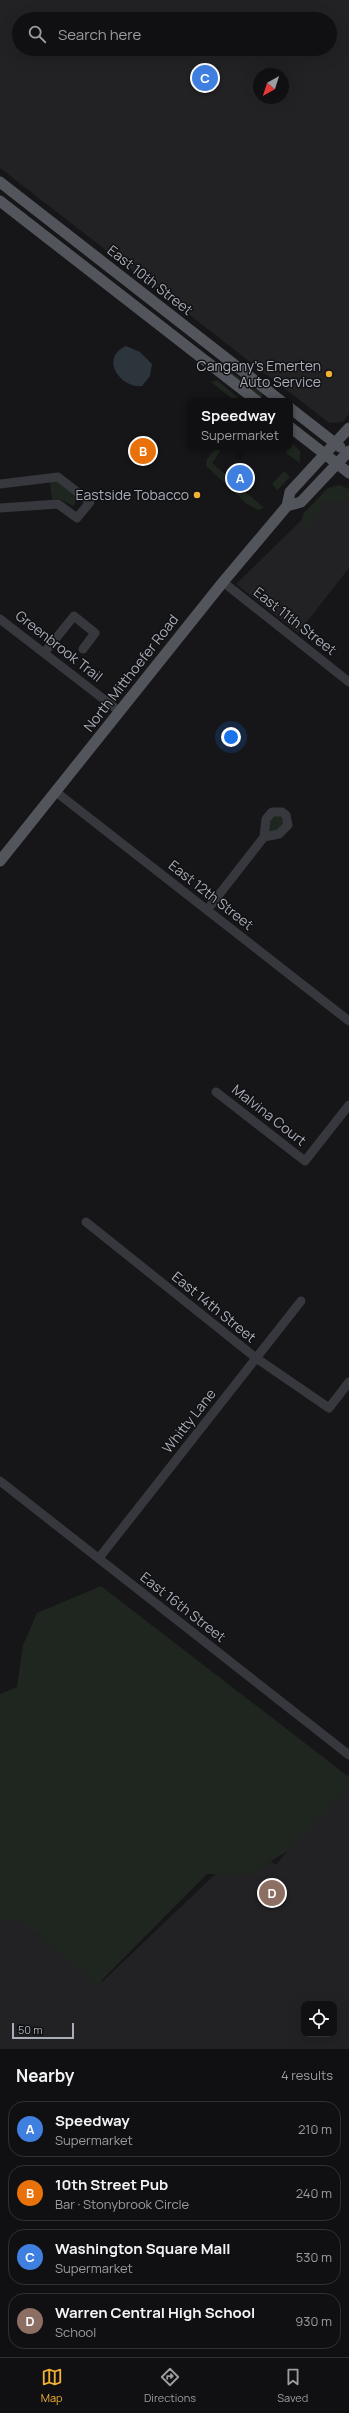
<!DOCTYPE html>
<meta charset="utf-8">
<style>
:root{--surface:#101012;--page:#1e1e20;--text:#f1f3f6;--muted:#9c9d9f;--line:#303032;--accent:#f2b134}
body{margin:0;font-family:Manrope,sans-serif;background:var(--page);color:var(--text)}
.controls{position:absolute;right:12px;bottom:12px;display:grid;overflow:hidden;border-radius:8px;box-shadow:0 4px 16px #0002}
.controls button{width:36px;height:36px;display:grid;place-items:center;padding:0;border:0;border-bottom:1px solid var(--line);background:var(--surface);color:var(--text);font:20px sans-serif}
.compass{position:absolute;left:253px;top:68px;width:36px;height:36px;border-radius:50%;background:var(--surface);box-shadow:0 4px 16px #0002;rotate:219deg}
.scale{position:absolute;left:12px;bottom:10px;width:62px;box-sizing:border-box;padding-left:4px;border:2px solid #a8adb8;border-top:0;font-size:11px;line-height:14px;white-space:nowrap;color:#a8adb8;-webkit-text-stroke:3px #111113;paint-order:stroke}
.you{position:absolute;left:231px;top:737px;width:14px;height:14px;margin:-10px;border:3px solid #fff;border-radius:50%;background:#1a73e8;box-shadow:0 0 0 6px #1a73e833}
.badge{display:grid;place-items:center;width:26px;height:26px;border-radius:50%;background:var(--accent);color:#fff;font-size:13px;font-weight:700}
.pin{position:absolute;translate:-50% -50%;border:2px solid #fff;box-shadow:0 1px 4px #0006}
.popup{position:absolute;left:187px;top:398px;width:106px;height:52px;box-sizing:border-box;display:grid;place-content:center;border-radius:8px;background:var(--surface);filter:drop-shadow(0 1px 3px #0005);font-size:13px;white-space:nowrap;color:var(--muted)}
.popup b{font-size:15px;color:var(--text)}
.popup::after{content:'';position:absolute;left:50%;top:100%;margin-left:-8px;border:8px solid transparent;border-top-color:var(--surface)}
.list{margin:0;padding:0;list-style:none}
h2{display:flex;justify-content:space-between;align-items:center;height:52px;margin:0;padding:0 16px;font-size:17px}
h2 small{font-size:13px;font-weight:400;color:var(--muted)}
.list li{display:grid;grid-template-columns:26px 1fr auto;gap:12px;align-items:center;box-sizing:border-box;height:56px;margin:0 8px 8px;padding:0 8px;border:1px solid var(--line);border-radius:16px}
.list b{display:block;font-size:15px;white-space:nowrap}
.list p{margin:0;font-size:13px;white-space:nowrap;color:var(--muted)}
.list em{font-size:13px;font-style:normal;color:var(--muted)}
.icon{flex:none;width:22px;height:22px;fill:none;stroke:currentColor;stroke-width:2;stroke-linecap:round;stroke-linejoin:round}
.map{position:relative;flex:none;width:349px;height:2049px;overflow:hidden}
.search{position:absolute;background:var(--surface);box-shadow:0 4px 16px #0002;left:12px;right:12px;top:12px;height:44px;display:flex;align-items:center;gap:10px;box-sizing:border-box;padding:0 14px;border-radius:22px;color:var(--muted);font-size:15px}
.sheet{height:308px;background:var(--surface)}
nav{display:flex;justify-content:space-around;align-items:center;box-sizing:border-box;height:56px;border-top:1px solid var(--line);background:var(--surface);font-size:11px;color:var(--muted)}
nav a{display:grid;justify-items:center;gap:2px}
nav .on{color:var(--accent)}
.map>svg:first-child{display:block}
.built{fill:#222225;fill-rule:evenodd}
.green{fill:#1e261f}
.water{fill:#2c353c}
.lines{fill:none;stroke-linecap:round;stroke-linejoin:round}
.minor{stroke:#37383d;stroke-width:9}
.major{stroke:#53555c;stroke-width:11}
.poi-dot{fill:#f2b134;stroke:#111113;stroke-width:1.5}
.labels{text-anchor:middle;stroke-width:3;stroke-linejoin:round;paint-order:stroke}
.street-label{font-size:14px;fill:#a8adb8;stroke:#111113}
.poi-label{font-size:14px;fill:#a8adb8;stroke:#111113;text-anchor:end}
</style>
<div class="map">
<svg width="349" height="2049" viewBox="0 0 349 2049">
<rect width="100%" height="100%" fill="#161618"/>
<path class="built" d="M0,0H349V414L343,422L329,423L0,168ZM19,19H330V49H19ZM259,74H283V98H259Z
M346,497L349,499V568L298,633L236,584L319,503Z
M349,1774V2049H0V1921H25L102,1982L248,1843L276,1865ZM304,2004H334V2034H304Z"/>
<path class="green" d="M210,357L263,394L261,398L209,358Z
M217,380L242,401H235L211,382Z
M290,441L300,451V463L287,454L286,447H290Z
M217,447H223L212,463L264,508L258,510L247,504L206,466L207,459Z
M284,471L290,477L277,490L272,484Z
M53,480L74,489L77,497L74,506L59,499L52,500L50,482Z
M340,485L349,489V500L331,503L325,501L311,522L314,530L309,529L302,519L304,513L328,488Z
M278,815L283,818L285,824L281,829L266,835L270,818Z
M101,1586L349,1777V1788L285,1853L248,1874H207L98,1984L21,1921H0V1694L17,1687L23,1645L37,1613Z"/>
<path class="water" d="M126,346L140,352L152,364L150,376L142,386C122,389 98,359 126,346Z"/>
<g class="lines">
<path class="minor" d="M0,484L58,477L90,502L77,518L58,504L0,508
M223,582L349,682
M0,619L119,711
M44,653L74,616L95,633L83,649
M56,792L349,1021
M272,812H282L286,815L288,825L279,834L264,837L266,819Z
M207,910L264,837
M216,1092L305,1161L349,1105
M86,1222L256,1358L329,1408L349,1382
M0,1481L349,1755
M99,1558L301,1301"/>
<path class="major" d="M0,182L281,401
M0,201L257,401
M290,408L340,447
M290,427L349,473
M287,506L301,502L349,451
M0,861L223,582L287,506L290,492L349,428"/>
</g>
<g class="poi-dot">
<circle cx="329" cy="374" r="4"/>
<circle cx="197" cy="495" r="4"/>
</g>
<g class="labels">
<g class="street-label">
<text transform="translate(150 280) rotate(38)" y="5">East 10th Street</text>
<text transform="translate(295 621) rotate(38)" y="5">East 11th Street</text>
<text transform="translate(59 646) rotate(38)" y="5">Greenbrook Trail</text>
<text transform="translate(131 673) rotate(-52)" y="5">North Mitthoefer Road</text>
<text transform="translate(211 895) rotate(38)" y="5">East 12th Street</text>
<text transform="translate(269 1115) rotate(38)" y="5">Malvina Court</text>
<text transform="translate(214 1307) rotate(39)" y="5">East 14th Street</text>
<text transform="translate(189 1421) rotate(-52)" y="5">Whitty Lane</text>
<text transform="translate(183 1607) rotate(38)" y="5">East 16th Street</text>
</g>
<g class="poi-label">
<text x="321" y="371">Cangany's Emerten<tspan x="321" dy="16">Auto Service</tspan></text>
<text x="189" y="500">Eastside Tobacco</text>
</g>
</g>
</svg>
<div class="controls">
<button><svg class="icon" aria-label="locate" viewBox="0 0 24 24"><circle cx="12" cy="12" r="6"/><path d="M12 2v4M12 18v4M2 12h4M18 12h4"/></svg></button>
</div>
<svg class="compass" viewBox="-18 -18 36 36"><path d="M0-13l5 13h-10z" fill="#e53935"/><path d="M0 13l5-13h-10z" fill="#9c9d9f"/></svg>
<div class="scale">50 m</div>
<div class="you"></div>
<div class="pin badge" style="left:240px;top:478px;background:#3f7fe0">A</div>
<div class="popup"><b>Speedway</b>Supermarket</div>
<div class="pin badge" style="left:143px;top:451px;background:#e8710a">B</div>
<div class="pin badge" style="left:205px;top:78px;background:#3f7fe0">C</div>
<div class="pin badge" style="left:272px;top:1893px;background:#8d6e63">D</div>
<div class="search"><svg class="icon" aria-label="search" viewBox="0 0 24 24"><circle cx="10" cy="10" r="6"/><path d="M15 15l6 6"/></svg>Search here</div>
</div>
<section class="sheet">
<h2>Nearby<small>4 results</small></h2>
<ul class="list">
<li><span class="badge" style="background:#3f7fe0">A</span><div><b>Speedway</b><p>Supermarket</p></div><em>210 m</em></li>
<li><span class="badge" style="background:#e8710a">B</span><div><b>10th Street Pub</b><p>Bar · Stonybrook Circle</p></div><em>240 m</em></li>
<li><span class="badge" style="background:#3f7fe0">C</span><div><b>Washington Square Mall</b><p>Supermarket</p></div><em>530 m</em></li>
<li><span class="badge" style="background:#8d6e63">D</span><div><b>Warren Central High School</b><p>School</p></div><em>930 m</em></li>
</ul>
</section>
<nav>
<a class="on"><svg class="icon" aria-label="map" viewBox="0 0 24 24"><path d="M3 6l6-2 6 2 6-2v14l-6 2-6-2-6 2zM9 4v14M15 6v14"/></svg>Map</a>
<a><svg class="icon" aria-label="directions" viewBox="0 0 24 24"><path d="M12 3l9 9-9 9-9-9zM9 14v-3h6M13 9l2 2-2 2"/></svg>Directions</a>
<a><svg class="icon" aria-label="saved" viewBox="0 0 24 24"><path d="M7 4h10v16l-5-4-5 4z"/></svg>Saved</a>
</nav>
